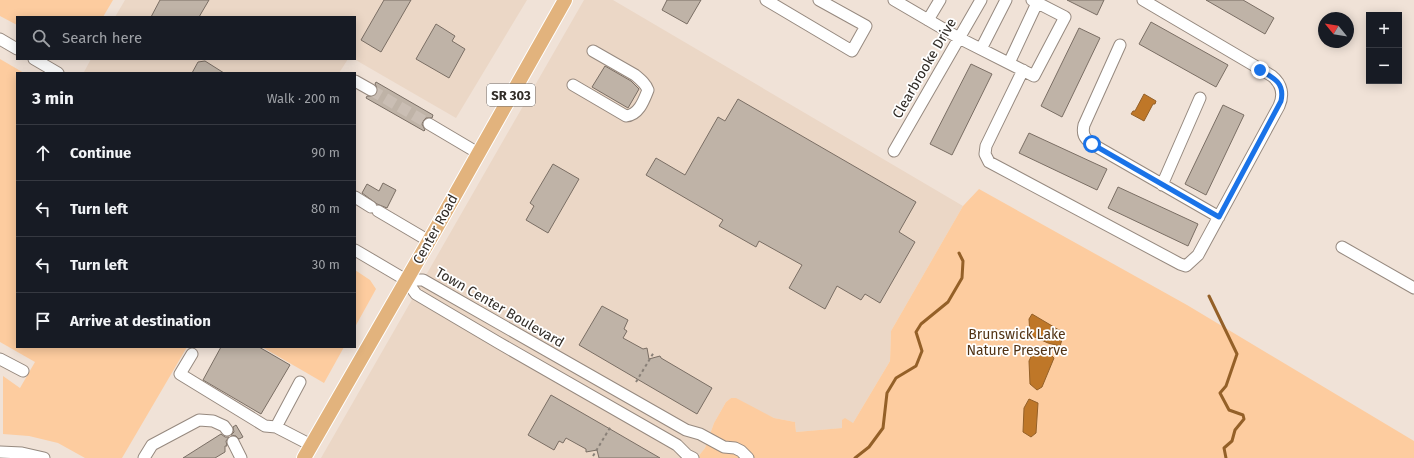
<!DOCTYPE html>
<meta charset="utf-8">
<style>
:root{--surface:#171b24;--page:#20242c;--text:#f1f3f6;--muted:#9ea1a6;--line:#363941}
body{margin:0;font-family:"Fira Sans",sans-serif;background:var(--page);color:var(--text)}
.controls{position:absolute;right:12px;top:12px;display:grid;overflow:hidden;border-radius:0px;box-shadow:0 2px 10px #0003}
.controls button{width:36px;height:36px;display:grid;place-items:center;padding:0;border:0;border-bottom:1px solid var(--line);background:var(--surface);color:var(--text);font:20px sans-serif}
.compass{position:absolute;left:1318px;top:12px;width:36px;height:36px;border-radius:50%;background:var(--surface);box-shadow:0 2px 10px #0003;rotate:300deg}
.stop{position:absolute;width:12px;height:12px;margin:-9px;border:3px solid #1a73e8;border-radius:50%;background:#fff}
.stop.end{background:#1a73e8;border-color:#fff;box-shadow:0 1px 4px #0008}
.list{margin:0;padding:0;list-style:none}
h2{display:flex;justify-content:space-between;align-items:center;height:52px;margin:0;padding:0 16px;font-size:17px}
h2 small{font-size:13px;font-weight:400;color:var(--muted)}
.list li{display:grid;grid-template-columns:26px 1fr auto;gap:12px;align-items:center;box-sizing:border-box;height:56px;padding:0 16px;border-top:1px solid var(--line)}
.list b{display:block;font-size:15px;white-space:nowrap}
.list em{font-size:13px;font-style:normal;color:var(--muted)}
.icon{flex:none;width:22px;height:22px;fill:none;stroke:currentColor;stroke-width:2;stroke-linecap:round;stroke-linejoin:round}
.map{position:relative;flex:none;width:1414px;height:458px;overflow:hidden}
.search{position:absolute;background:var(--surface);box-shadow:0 2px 10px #0003;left:16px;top:16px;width:340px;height:44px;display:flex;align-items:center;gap:10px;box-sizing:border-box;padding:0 14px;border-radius:0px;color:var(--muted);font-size:15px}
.panel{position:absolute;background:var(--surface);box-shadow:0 2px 10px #0003;left:16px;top:72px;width:340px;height:276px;border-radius:0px}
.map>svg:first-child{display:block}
.built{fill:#ebd7c6}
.green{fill:#fdcc9f}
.water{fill:#bf7728;stroke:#946028}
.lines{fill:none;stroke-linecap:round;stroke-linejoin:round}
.stream{stroke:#946028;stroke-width:3}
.building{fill:#bfb3a7;stroke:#7a6e64}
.minor-tunnel{stroke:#cabeb4;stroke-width:11;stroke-dasharray:11 5.5;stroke-linecap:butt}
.minor-casing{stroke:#96897f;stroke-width:13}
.major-casing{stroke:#fff;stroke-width:16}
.path{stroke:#898078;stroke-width:2;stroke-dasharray:3 3;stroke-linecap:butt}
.minor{stroke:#fff;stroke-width:11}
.major{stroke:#e2b37d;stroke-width:14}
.route{stroke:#1a73e8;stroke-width:5}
.labels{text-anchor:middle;stroke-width:3.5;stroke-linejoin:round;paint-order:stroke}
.shield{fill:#fff;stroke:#6f6b68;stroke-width:1}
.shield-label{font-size:13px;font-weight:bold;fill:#312c27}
.street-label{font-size:14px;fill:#312c27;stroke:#fff}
.park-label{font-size:14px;fill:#523314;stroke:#fff}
</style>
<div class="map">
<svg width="1414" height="458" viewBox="0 0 1414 458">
<rect width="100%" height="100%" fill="#f0e2d7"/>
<path class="built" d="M125,0H527L456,118L354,59L355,17H115Z
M584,0H613L963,206L891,331L890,361L853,423L843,428L796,432L795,422L774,418L731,398L726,402L714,423L705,448L697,458H321Z
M91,59H348L339,73H85L84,72Z"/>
<path class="green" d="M0,0H113L103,17H17V25L0,16Z
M0,59L24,73H17V347H187L122,458H85L58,443L29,436L3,434V376L20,388L35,362L0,342Z
M979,189L1187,305L1414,441V458H697L705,448L714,423L726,402L731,398H736L774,418L795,422L796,432L842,428V420L845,418L853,423L890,361L891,331L963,206Z
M355,270L370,280L376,289L355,327Z
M262,347H344L324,383Z"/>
<path class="water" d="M1144,94L1156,101L1155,104H1153L1144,121L1131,114L1133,111H1135Z
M1032,314L1064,333L1060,346L1048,343L1030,335L1029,319Z
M1034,350L1047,351L1054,358L1042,387L1037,390L1030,384L1029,361Z
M1029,399L1038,403L1036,433L1031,437L1023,432L1024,408Z"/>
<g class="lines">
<path class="stream" d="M1209,296L1237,354L1226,386L1220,393L1229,410L1243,415L1244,419L1235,430L1232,441L1224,448L1226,458
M855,458L869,447L883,428L887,393L896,378L916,366L922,351L916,332L921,324L948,302L962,278L963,261L959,253"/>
</g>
<path class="building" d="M160,0H209L199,17H151Z
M384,0H411L381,52L361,40Z
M667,0H701L687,24L662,10Z
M1067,0H1104L1097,15Z
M1206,0H1243L1274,18L1265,34Z
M1151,22L1228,65L1216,87L1139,44Z
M436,24L455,36L452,41L465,49L449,78L416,59Z
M1079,28L1100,38L1062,117L1041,106Z
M205,61L224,73H192L198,62Z
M971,64L992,74L952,155L930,144Z
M605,66L631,81L639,89L628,108L592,87Z
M376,82L433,115L432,118H426L423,121L422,124L425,130L424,131L366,98L367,96H374L377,94L378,90L375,84Z
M738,99L916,202L899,232L915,242L880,303L865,294L861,300L837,286L825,309L789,288L802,265L759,241L756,247L719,226L723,220L646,175L656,158L685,175L718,117L725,121Z
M1223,105L1244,115L1206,195L1185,184Z
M1029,133L1107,169L1097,190L1019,153Z
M553,164L579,179L548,233L526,220L534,206L530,203Z
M383,183L396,190L387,208L377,204L362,193L367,184L379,191Z
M1118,187L1198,224L1188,246L1108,208Z
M602,306L628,320L624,329L627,331L623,338L643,349L647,348L649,359L660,356L661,358L712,388L697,414L579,345Z
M221,347H259L290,365L261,414L203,380Z
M551,395L610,429L660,458H599L597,450L586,452V449L566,438L563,443L559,441L554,450L533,438L528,435Z
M236,425L243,437L239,439L236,436L231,435L234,432L233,427Z
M221,434L225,437H229L226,441L227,446H225V452L215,458H183Z"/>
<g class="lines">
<path class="minor-tunnel" d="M371,90L429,124"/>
<g class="minor-casing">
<path id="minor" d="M766,0L852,51L866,26L819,0
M894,0L959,38L1034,76L1065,17L1032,0
M928,20L940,0
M0,39L17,49
M1120,45L1084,125C1082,134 1084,138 1092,144L1219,217
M981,49L1006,0
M34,59L58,73
M1009,63L1037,3
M1023,70L986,146L985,154L989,162L1180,264L1186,266L1198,255L1279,106C1284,95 1282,84 1272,76L1143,0
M355,81L371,90
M573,85L626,116C639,115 644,100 648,90C646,84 641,80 635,75L593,51
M429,124L478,153
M894,151L981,0
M1162,185L1200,98
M355,197L371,207
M378,211L429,241
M1342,247L1414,288
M355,250L406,280L416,294L499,343L677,445L687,455L693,458
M406,280H423L686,430L700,434L724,447L735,448L741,451L748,458
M192,354L180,374L265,426L276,427
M0,359L23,371
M300,382L276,427L311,445
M233,442L241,458
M0,452L22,453L44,458
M144,458L152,445L199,420L213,421L224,426L227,430"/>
</g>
<g class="major-casing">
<path id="major" d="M304,458L429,241L565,0"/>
</g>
<path class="path" d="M636,382L654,352
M593,456L611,426"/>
<use href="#minor" class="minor"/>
<use href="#major" class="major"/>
</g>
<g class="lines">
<path class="route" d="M1092,144L1219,217L1281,101C1285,83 1274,78 1260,70"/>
</g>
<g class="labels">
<rect class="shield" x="487" y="84" width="48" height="22" rx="3"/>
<g class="shield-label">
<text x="511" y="100">SR 303</text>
</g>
<g class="street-label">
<text transform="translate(924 68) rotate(-60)" y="5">Clearbrooke Drive</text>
<text transform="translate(435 229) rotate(-61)" y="5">Center Road</text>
<text transform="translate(500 307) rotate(30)" y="5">Town Center Boulevard</text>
</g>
<g class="park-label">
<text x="1017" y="339">Brunswick Lake<tspan x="1017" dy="16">Nature Preserve</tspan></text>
</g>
</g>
</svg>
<div class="controls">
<button>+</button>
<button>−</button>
</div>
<svg class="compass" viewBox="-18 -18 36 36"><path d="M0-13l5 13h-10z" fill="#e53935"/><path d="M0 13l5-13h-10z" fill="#9ea1a6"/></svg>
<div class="stop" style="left:1092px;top:144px"></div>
<div class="stop end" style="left:1260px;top:70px"></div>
<div class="search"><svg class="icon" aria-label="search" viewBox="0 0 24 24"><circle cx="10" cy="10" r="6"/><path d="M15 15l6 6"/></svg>Search here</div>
<section class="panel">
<h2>3 min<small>Walk · 200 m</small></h2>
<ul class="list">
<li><svg class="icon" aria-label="ahead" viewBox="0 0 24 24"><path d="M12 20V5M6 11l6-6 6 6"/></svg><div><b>Continue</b></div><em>90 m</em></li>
<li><svg class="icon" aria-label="left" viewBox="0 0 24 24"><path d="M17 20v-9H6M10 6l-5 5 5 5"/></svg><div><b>Turn left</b></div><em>80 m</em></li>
<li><svg class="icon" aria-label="left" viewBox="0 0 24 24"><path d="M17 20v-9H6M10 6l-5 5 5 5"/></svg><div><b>Turn left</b></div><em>30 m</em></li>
<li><svg class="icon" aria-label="arrive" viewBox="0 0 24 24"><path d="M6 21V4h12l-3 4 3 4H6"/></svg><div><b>Arrive at destination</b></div></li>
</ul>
</section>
</div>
